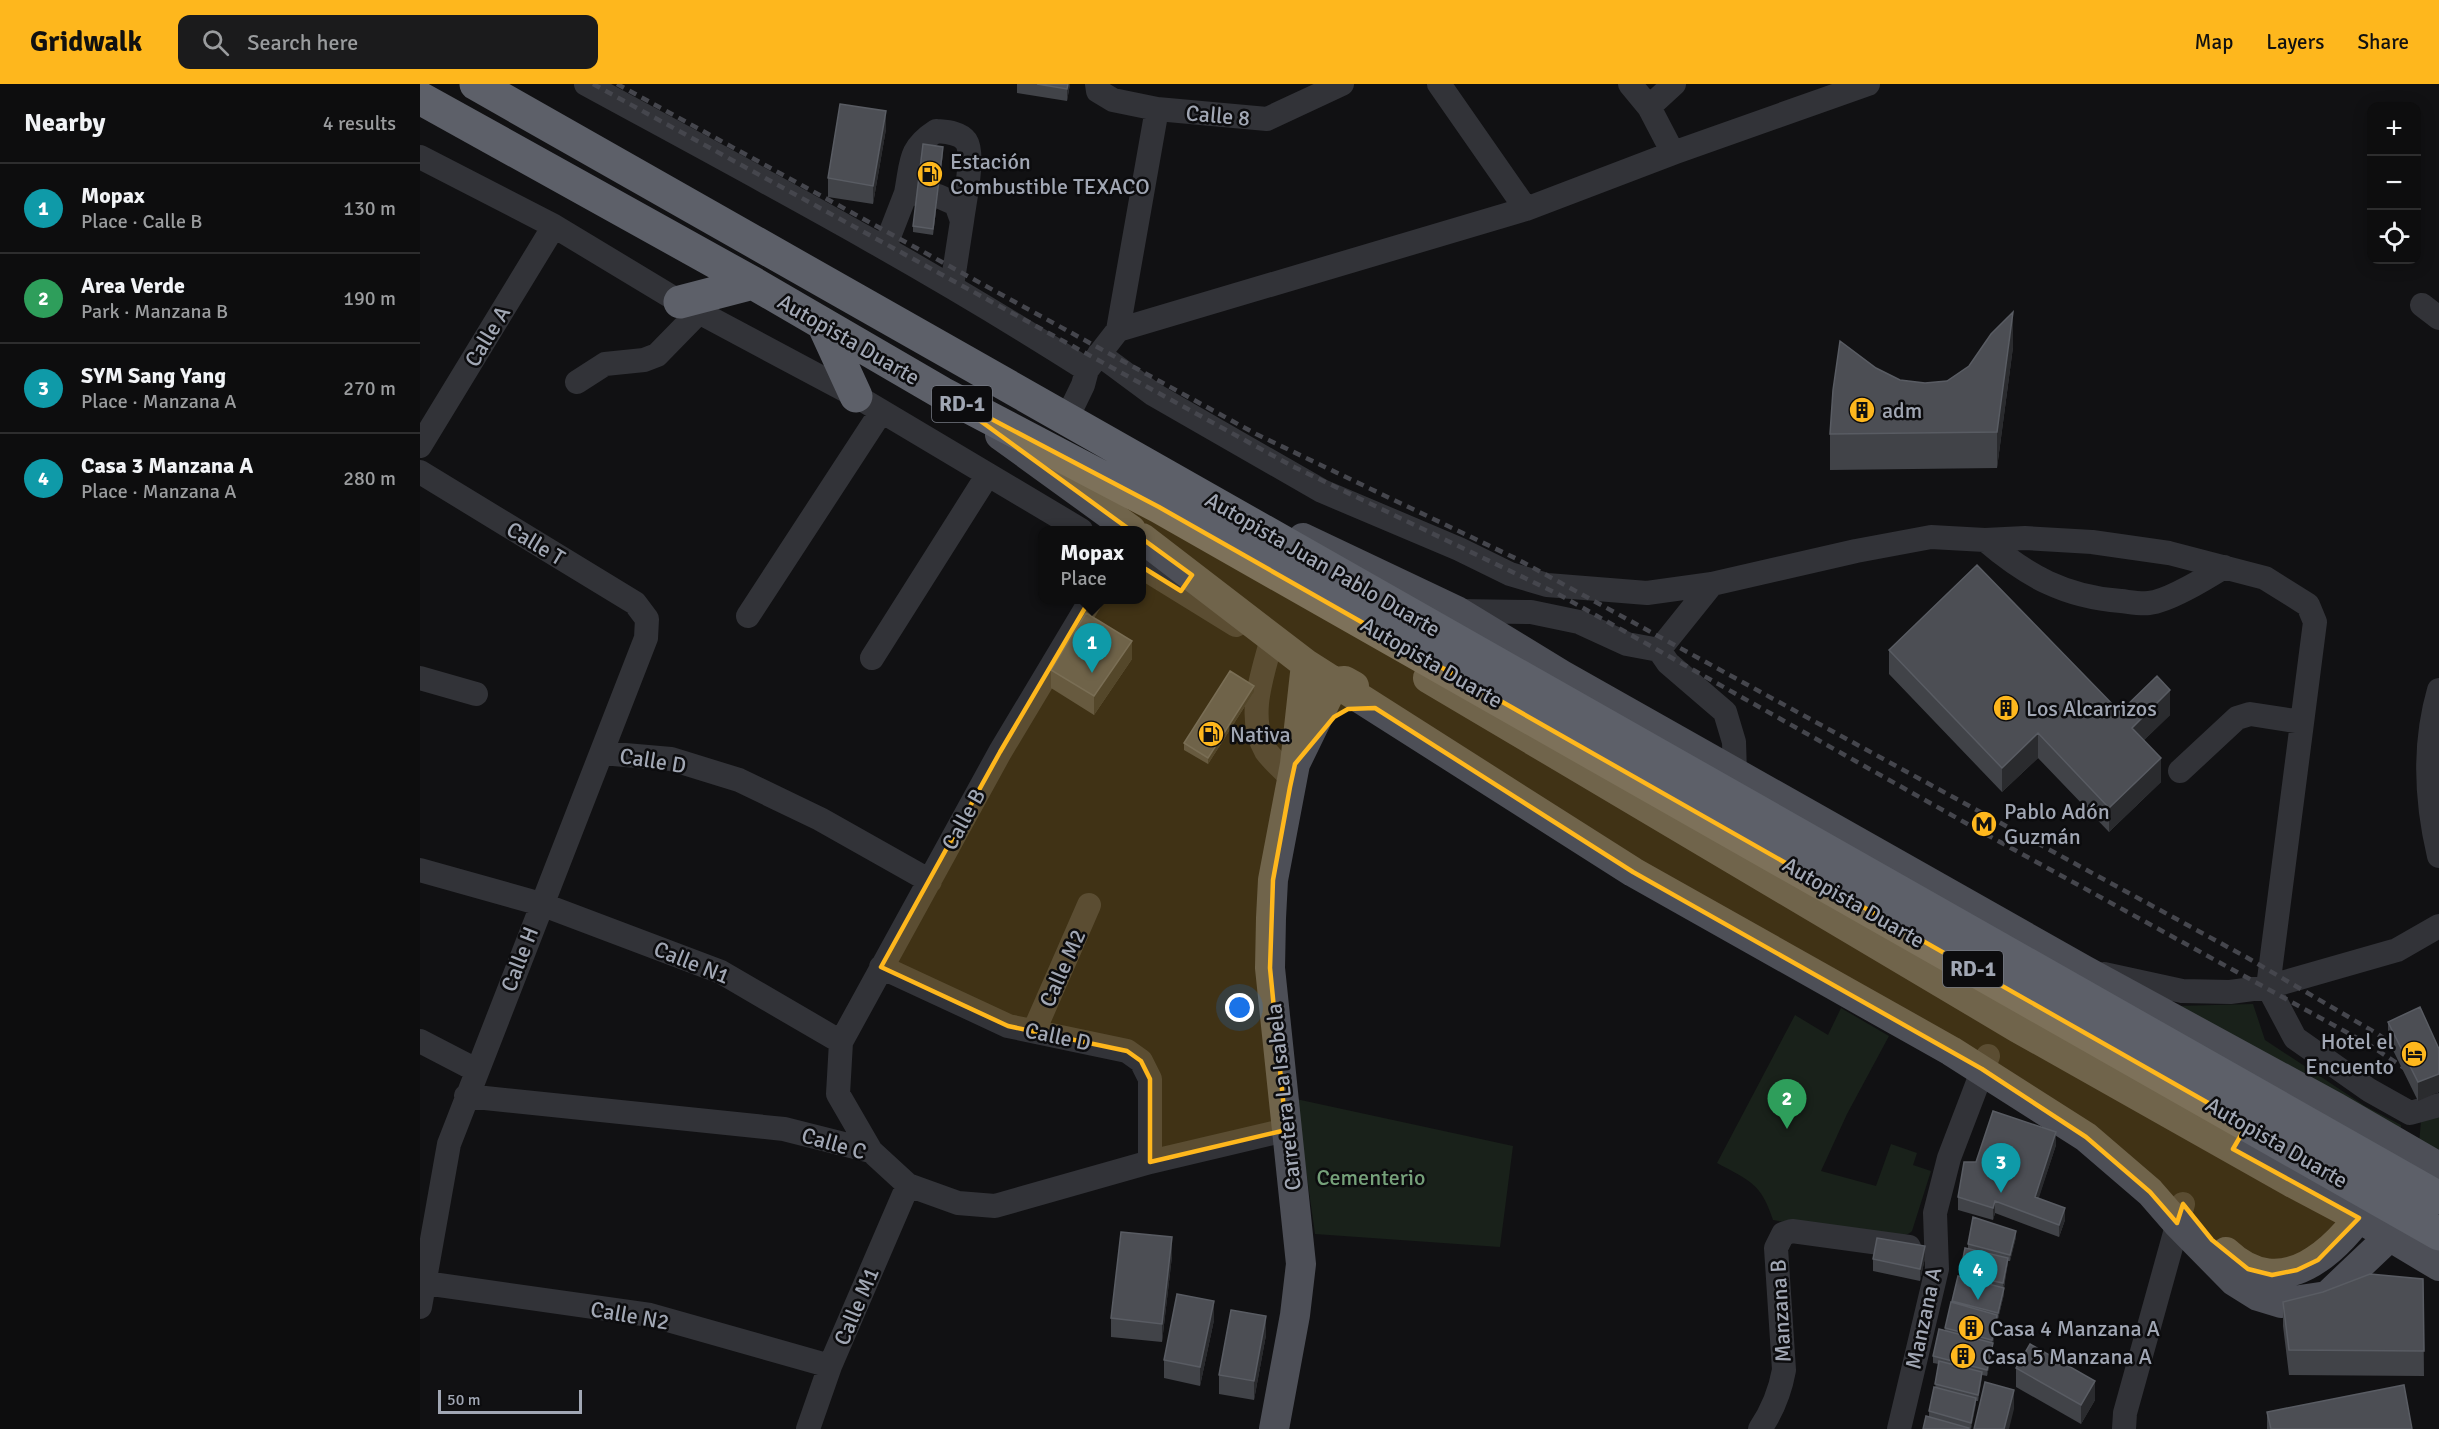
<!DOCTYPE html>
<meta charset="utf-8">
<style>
:root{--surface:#0d0d0e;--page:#1b1b1c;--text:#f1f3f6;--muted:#9a9c9e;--line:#2d2d2e;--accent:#feb71d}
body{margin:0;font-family:Signika,sans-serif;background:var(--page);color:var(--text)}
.controls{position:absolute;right:18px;top:18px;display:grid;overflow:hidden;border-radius:12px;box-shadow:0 3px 15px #0003}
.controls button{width:54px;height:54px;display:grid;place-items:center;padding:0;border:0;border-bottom:2px solid var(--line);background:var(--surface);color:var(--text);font:30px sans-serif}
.scale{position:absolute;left:18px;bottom:15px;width:144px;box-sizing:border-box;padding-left:6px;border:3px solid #a1a7b4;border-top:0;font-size:16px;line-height:21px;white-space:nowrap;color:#a1a7b4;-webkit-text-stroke:4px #0c0c0e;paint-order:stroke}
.you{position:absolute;left:820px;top:924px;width:21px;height:21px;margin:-15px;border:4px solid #fff;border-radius:50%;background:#1a73e8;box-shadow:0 0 0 9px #1a73e833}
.badge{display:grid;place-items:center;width:39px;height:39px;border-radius:50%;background:var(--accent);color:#fff;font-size:20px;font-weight:700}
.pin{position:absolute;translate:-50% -50px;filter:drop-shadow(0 2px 3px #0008)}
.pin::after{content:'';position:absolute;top:32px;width:21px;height:18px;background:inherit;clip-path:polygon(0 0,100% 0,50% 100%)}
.popup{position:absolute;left:618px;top:442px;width:108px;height:78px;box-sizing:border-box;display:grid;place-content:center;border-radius:12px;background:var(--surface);filter:drop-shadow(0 2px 4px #0005);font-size:20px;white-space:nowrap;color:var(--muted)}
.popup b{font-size:22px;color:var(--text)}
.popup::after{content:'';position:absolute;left:50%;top:100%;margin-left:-12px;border:12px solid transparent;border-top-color:var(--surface)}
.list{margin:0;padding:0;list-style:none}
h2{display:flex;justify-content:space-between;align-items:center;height:78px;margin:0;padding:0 24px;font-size:26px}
h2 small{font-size:20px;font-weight:400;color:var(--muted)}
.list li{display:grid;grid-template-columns:39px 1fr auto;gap:18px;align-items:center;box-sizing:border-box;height:90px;padding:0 24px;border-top:2px solid var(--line)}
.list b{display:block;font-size:22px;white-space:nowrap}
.list p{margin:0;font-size:20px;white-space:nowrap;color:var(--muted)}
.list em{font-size:20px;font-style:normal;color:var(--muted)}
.icon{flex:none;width:33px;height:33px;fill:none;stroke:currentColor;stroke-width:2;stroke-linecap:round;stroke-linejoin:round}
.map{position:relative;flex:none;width:2019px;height:1345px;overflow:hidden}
header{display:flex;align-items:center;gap:36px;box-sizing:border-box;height:84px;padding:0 30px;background:var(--accent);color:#111}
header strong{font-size:28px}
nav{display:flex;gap:33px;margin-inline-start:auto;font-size:21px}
.search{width:420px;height:54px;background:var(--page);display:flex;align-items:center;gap:15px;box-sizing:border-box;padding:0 21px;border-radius:12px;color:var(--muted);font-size:22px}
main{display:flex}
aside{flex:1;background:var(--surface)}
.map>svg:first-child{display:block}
.green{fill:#19211a}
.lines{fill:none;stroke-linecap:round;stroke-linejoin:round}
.minor{stroke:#323338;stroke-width:24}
.major{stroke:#4d4f57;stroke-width:30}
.highway{stroke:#5d6069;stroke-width:33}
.rail{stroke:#45464d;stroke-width:4.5;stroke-dasharray:8 6;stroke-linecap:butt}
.wall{fill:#414348}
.shaded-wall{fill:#2a2b2e}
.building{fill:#4c4e54;stroke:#595c63;stroke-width:1.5}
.marked{fill:#feb71d;fill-opacity:0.2;stroke:#feb71d;stroke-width:4.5;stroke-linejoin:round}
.labels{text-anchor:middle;stroke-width:5;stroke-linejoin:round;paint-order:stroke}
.shield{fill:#0c0c0e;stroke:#747882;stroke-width:1.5}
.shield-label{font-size:21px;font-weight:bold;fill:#a1a7b4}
.street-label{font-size:22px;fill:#a1a7b4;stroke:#0c0c0e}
.poi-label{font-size:22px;fill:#a1a7b4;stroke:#0c0c0e;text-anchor:start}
.park-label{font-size:22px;fill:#76a17a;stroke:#0c0c0e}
</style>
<header>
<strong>Gridwalk</strong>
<div class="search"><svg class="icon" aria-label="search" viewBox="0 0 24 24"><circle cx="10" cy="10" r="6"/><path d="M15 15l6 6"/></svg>Search here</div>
<nav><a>Map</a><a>Layers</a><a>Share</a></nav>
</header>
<main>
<aside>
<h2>Nearby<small>4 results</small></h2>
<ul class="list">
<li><span class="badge" style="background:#0f9aa8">1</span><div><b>Mopax</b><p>Place · Calle B</p></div><em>130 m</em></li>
<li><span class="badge" style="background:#2e9e5b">2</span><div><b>Area Verde</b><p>Park · Manzana B</p></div><em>190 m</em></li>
<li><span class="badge" style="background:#0f9aa8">3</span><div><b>SYM Sang Yang</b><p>Place · Manzana A</p></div><em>270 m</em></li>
<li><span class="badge" style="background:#0f9aa8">4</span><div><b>Casa 3 Manzana A</b><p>Place · Manzana A</p></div><em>280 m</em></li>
</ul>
</aside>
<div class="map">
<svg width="2019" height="1345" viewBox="0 0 2019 1345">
<rect width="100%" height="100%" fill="#111113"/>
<path class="green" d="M1833,920L1845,956L1945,1022L1981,1041V1053L1756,922Z
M1421,924L1469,952L1427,1030L1401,1087L1456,1102L1471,1060L1497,1069L1493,1081L1511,1087L1492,1147C1478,1164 1377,1140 1353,1136C1341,1099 1330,1097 1297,1079L1375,931L1408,951Z
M876,1015L1093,1062L1080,1163L895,1150Z
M2019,1033V1067L1999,1060L2001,1037Z"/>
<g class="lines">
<path class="minor" d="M166,0C335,92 505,182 667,286
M677,0L678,7L693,16L737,25L847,35L922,0
M1019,0L1106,125
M1210,0L1229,23L1253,69
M1229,23L1254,0
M0,73L134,142L260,218L436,312L661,446
M486,109C492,79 488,65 516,47C526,48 539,48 546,57C555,70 544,120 542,137
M518,112L536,120L542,137L532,202
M465,163L486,109L498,110
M2002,221L2019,234
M698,246L737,25
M679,270L733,310L902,407L1039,465L1090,490L1127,501L1227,509L1292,500L1436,467L1511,453L1565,456L1605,454L1672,458L1749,469L1845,494L1888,521L1895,538L1848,903L1875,954L1949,1006L1990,1029L2019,1021
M157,298L185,280L224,276L237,271L279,228
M647,334L663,301L667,286L698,246L1106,125L1253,69L1448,0
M0,362L134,142
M0,388L215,519L227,535L226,554L29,1060L0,1223
M1565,456C1607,492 1645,513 1701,517C1710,518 1720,520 1729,519C1749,517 1786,494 1804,483
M722,483L816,541
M1292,500L1239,566L1248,579L1305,628L1314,658L1315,689
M1037,527L1111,528L1159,538L1207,560L1239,566
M328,532L461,328
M850,562C841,595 827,635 846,667C853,677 864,686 872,694
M452,574L567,392
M0,594L56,610
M2019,606C2003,661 2006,717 2019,772
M182,669L251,675L319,696L400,735L510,797
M1760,687L1817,634L1830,630L1882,638
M0,786L121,820L301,888L421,958L418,1010L451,1067
M461,883L588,942L707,967L721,977L730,995V1078
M1684,890L1762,907L1810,908L1848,903L1977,866L2019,842
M614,947L669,821
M0,957L56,986
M421,958L580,668L671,516
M46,1012L364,1045L451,1067L488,1101L538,1119L575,1122L730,1078L866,1046
M5,1199L230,1231L410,1282
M388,1345L410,1282L488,1101
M1340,1345C1353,1326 1360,1308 1364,1286L1356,1164L1363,1150L1372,1147L1489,1163
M1479,1345L1517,1185L1515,1129L1529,1074L1568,972
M1704,1345L1705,1329L1763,1120"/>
<path class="major" d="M580,351L711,446
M722,454L886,580L1213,788L1531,967L1666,1053L1730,1108L1757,1139L1814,1197L1838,1212L1861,1219L1907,1212L2007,1117
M883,454L1037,527L1142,591L1664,886L1917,1024L2019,1083
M1008,594L1598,944L1871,1098L1939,1134L2019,1182
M875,680L915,598L925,597L934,602
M1806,1168C1862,1221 1917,1167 1950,1118
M854,1345L875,1231L881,1180L850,884L851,834L853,796L875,680L886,580"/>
<path class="highway" d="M56,0L2019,1114
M0,14L333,199L522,309L739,423L2019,1150
M260,218L333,199
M403,240L436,312"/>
<path class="rail" d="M173,0L872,382L1138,510L1560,747L1948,960L2019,1007
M197,0L836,350L1097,475L1826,873L1956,949L1982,967"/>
</g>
<path class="wall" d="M597,0H650L647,17L597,9Z
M466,45L453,120L408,113V94Z
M523,69L513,151L493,148V142Z
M1593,263L1577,384L1410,386V350L1480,296L1505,299L1527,297Z
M1469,566L1700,628L1750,631L1724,656L1741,698L1689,748L1618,674L1582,708L1469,590Z
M712,575L674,631L631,604V586Z
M834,608L788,680L764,666V659Z
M1968,938L2019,965L1998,1017L1968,956Z
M1636,1061L1618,1115L1645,1136L1639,1153L1575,1129L1573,1136L1538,1126V1113L1556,1078Z
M1596,1153L1590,1177H1588L1584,1204V1210L1578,1235H1577L1573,1259V1265L1567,1292L1562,1291L1558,1317H1556L1551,1345L1509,1333V1327L1515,1304L1519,1280L1513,1279V1272L1525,1246L1532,1217L1540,1193V1190L1548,1164V1160Z
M752,1172L742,1258L691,1253V1234Z
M1505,1174L1500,1197L1453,1187V1175Z
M2003,1195L2004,1292L1869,1291L1863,1242V1218Z
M794,1236L780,1302L744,1294V1276Z
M846,1251L834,1316L799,1310V1291Z
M1596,1284L1675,1316L1661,1340L1596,1303Z
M1847,1328L1992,1345H1847Z"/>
<path class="shaded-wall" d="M648,0H650L647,17V5Z
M466,27V45L453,120V102Z
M523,63V69L513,151V145Z
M1593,228V263L1577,384V348Z
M712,557V575L674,631V612Z
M834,602V608L788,680V674Z
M1750,606V631L1712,668V644Z
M1618,649V674L1582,708V684Z
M1741,674V698L1689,748V724Z
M2019,990V1008L1998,1017V998Z
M1636,1048V1061L1615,1126V1113Z
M1575,1117V1129L1573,1136V1124Z
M1645,1124V1136L1639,1153V1141Z
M1596,1147V1153L1590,1177V1171Z
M752,1153V1172L742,1258V1240Z
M1505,1162V1174L1500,1197V1185Z
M1588,1174V1180L1583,1205V1199Z
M1584,1204V1210L1578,1235V1229Z
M794,1217V1236L780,1302V1283Z
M1577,1231V1237L1573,1259V1265L1567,1292V1286Z
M846,1232V1251L834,1316V1297Z
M1562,1288V1294L1558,1317V1311Z
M1675,1297V1316L1661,1340V1321Z
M1594,1306V1325L1589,1345H1584Z
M1556,1314V1321L1551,1345V1339Z"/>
<path class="building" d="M617,0H648L647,5Z
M420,20L466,27L453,102L408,94Z
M503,60L523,63L513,145L493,142Z
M1593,228L1577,348L1410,350L1413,306L1420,257L1456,284L1480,296L1505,299L1527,297L1549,282L1571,250Z
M1557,481L1700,628L1737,592L1750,606L1712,644L1741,674L1689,724L1618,649L1582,684L1469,566Z
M666,529L712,557L674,612L631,586Z
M810,587L834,602L788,674L764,659Z
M2000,923L2019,965V990L1998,998L1968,938Z
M1573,1027L1636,1048L1615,1113L1645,1124L1639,1141L1575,1117L1573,1124L1538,1113L1544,1078H1556Z
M1553,1133L1596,1147L1590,1171L1548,1160Z
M701,1148L752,1153L742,1240L691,1234Z
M1457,1154L1505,1162L1500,1185L1453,1175Z
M1545,1164L1588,1174L1583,1199L1540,1190Z
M1950,1190L2003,1195L2004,1267L1869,1266L1863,1218L1903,1208Z
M1538,1192L1584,1204L1578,1229L1532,1217Z
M757,1210L794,1217L780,1283L744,1276Z
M1531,1218L1577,1231L1572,1256L1525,1244Z
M811,1226L846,1232L834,1297L799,1291Z
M1519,1245L1573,1259L1567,1286L1513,1272Z
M1610,1260L1675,1297L1661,1321L1596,1284Z
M1519,1277L1562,1288L1558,1311L1515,1300Z
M1565,1298L1594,1306L1584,1345H1554Z
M1984,1301L1992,1345H1851L1847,1328Z
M1514,1303L1556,1314L1551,1339L1509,1327Z
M1506,1332L1549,1344V1345H1503Z"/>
<path class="marked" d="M522,309L739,423L1827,1041L1813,1065L1939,1134L1898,1176L1877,1186L1852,1191L1828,1185L1792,1156L1763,1120L1757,1139L1730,1108L1666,1053L1562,985L1213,788L955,624L928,625L914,633L875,680L870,703L853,796L850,884L866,1046L730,1078V995L721,977L707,967L588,942L461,883L580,668L698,468L761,507L772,491Z"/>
<defs>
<g id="fuel-disc" transform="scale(1.35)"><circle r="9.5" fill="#feb71d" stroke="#0c0c0e"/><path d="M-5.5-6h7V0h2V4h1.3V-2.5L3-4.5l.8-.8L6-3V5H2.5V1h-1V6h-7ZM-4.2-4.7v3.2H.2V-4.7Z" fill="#111"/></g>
<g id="building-disc" transform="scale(1.35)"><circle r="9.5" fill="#feb71d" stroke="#0c0c0e"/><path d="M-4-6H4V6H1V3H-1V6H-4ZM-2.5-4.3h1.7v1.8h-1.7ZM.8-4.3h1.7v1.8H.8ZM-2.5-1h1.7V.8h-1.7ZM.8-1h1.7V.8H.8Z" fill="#111"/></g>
<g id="metro-disc" transform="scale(1.35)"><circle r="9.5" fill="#feb71d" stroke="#0c0c0e"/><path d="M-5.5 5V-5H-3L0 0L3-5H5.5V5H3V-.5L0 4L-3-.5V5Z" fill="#111"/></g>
<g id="hotel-disc" transform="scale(1.35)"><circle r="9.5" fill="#feb71d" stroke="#0c0c0e"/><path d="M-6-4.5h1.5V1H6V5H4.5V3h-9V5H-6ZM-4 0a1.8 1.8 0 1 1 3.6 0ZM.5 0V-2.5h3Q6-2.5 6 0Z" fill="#111"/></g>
</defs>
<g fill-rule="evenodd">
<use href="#fuel-disc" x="510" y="90"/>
<use href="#building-disc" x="1442" y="326"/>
<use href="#building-disc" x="1586" y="624"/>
<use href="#fuel-disc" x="791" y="650"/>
<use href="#metro-disc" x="1564" y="740"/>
<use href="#hotel-disc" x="1994" y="970"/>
<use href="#building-disc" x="1551" y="1244"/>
<use href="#building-disc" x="1543" y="1272"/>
</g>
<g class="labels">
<g class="shield">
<rect x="512" y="302" width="60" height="36" rx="4.5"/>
<rect x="1523" y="867" width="60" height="36" rx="4.5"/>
</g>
<g class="shield-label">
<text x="542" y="327">RD-1</text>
<text x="1553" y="892">RD-1</text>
</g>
<g class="street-label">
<text transform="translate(798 31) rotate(5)" y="8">Calle 8</text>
<text transform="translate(67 252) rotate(-59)" y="8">Calle A</text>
<text transform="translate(429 255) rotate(30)" y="8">Autopista Duarte</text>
<text transform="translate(116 459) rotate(31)" y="8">Calle T</text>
<text transform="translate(903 480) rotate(30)" y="8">Autopista Juan Pablo Duarte</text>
<text transform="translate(1012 578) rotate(30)" y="8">Autopista Duarte</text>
<text transform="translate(233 676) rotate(9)" y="8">Calle D</text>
<text transform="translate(543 735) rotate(-61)" y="8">Calle B</text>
<text transform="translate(1434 818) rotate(30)" y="8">Autopista Duarte</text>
<text transform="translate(99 875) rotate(-69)" y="8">Calle H</text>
<text transform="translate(272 878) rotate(22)" y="8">Calle N1</text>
<text transform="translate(642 884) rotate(-66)" y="8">Calle M2</text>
<text transform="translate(638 952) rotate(12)" y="8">Calle D</text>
<text transform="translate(863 1013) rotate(-96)" y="8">Carretera La Isabela</text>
<text transform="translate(1857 1058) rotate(30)" y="8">Autopista Duarte</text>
<text transform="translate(414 1059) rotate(16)" y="8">Calle C</text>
<text transform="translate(436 1222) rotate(-67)" y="8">Calle M1</text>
<text transform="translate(1360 1227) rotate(-93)" y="8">Manzana B</text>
<text transform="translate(210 1231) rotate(10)" y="8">Calle N2</text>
<text transform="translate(1503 1234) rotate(-78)" y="8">Manzana A</text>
</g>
<g class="poi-label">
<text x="530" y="85">Estación<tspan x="530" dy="25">Combustible TEXACO</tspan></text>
<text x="1462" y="334">adm</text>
<text x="1606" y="632">Los Alcarrizos</text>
<text x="810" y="658">Nativa</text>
<text x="1584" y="735">Pablo Adón<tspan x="1584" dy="25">Guzmán</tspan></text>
<text x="1974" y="965" text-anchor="end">Hotel el<tspan x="1974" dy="25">Encuento</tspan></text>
<text x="1570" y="1252">Casa 4 Manzana A</text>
<text x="1562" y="1280">Casa 5 Manzana A</text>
</g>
<g class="park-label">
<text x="951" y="1101">Cementerio</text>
</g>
</g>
</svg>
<div class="controls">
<button>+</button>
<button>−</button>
<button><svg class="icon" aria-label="locate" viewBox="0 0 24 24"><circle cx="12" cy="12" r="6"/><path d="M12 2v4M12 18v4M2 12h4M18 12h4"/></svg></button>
</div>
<div class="scale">50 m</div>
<div class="you"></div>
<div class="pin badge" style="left:672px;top:589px;background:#0f9aa8">1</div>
<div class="popup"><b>Mopax</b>Place</div>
<div class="pin badge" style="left:1367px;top:1045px;background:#2e9e5b">2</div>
<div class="pin badge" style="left:1581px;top:1109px;background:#0f9aa8">3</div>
<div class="pin badge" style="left:1558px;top:1216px;background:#0f9aa8">4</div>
</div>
</main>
